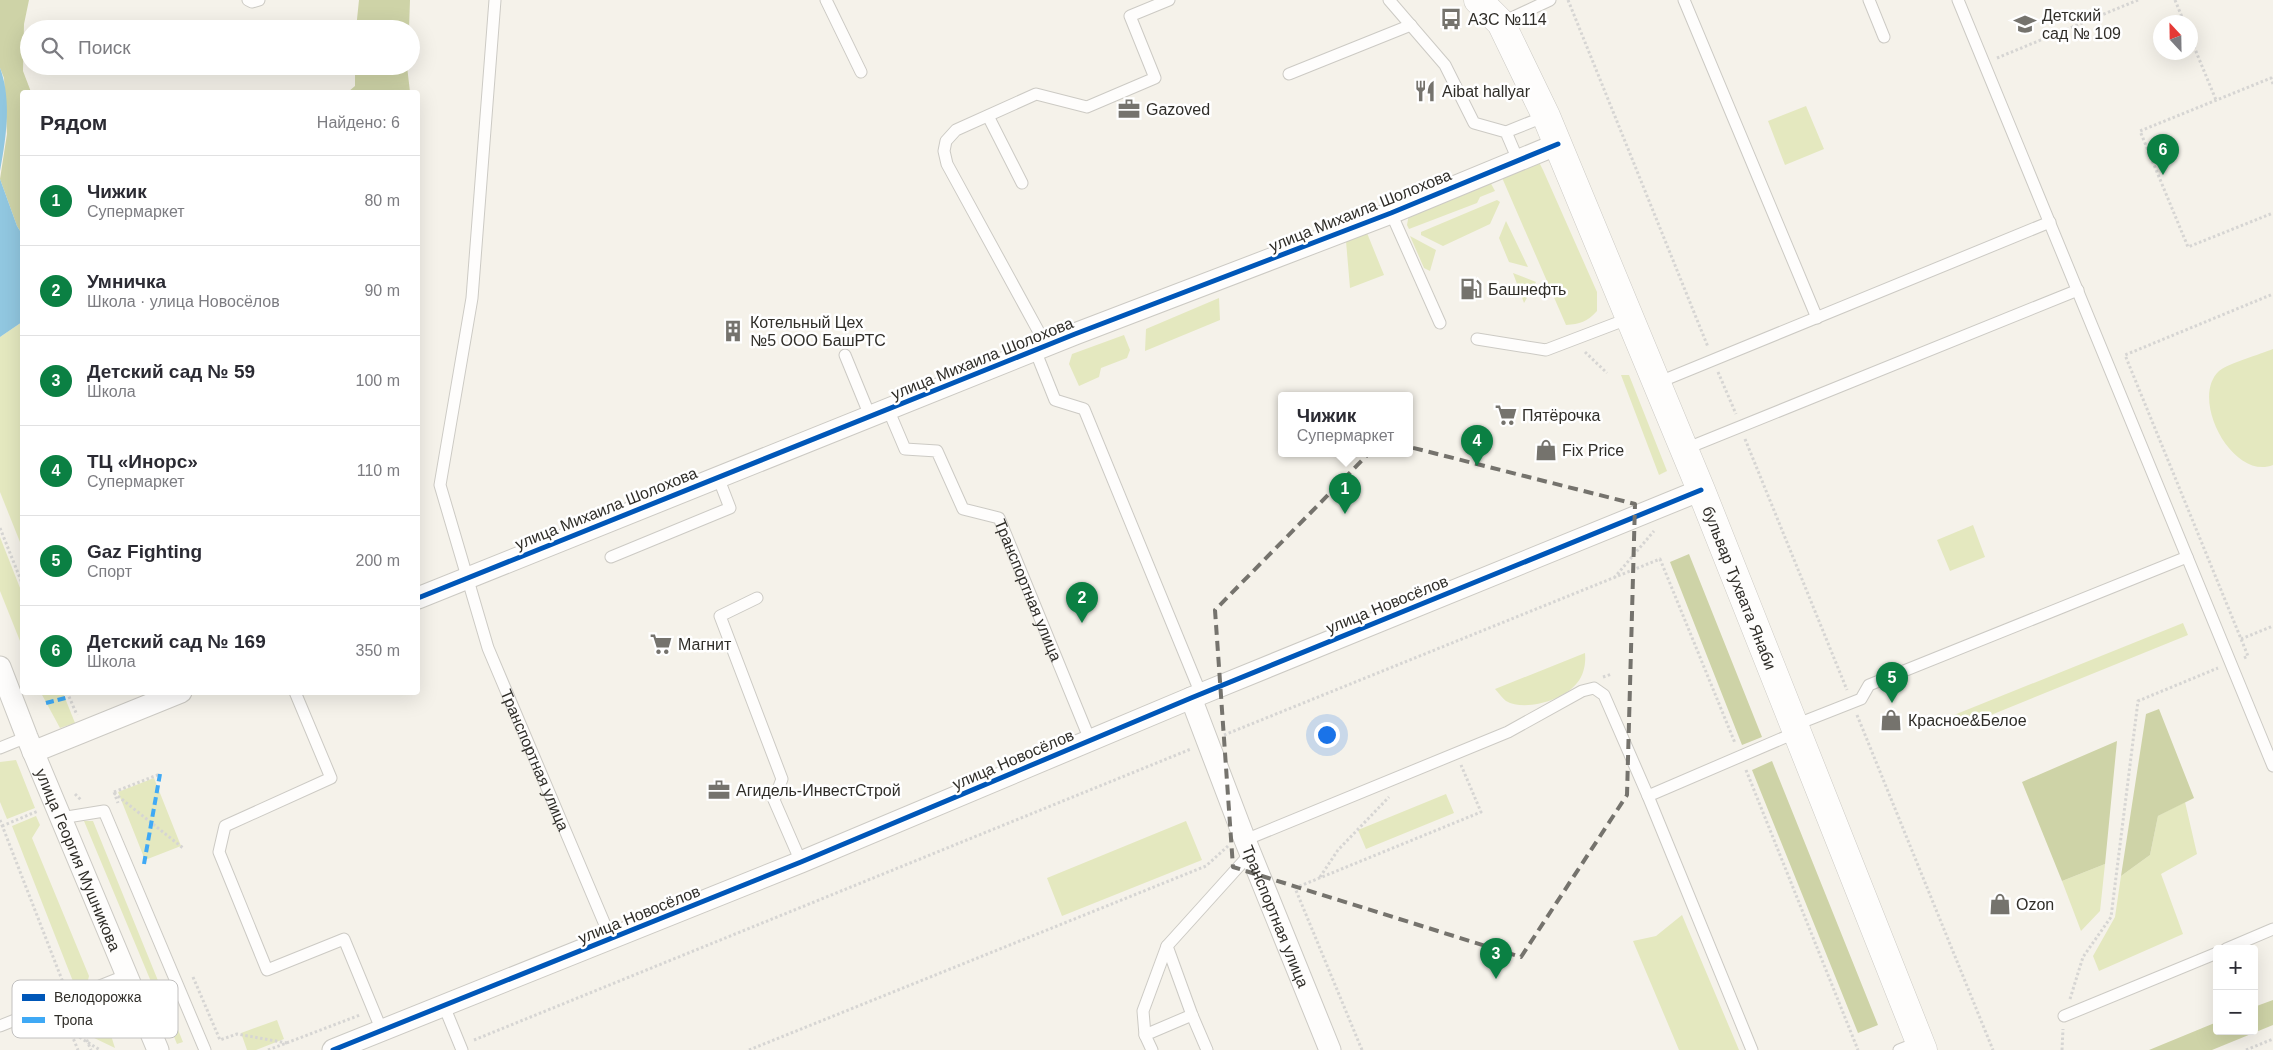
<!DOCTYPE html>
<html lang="ru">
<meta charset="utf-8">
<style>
:root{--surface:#fff;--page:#f2f2f3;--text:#2b2b33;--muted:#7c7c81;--line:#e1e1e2;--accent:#0b8043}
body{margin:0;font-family:Helvetica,sans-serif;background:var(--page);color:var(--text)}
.controls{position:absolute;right:15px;bottom:15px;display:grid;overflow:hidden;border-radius:5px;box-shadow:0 5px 20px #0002}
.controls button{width:45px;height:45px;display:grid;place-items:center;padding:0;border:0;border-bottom:1px solid var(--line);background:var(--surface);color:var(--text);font:25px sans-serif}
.compass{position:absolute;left:2153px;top:15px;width:45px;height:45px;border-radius:50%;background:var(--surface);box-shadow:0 5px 20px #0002;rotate:338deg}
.you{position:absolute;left:1326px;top:734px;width:18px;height:18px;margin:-12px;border:4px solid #fff;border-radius:50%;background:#1a73e8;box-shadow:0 0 0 8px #1a73e833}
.badge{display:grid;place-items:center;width:32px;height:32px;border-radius:50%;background:var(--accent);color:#fff;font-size:16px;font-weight:700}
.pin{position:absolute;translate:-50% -41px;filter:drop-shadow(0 1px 2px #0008)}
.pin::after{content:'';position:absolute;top:26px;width:18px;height:15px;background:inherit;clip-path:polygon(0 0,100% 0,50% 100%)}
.popup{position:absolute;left:1278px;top:392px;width:135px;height:65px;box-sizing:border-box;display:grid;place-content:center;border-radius:5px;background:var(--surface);filter:drop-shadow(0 1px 4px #0005);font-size:16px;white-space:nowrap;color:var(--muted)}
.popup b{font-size:19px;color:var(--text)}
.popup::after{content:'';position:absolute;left:50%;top:100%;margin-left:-10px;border:10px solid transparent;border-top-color:var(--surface)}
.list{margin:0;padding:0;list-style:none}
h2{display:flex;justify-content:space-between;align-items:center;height:65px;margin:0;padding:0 20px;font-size:21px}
h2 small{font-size:16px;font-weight:400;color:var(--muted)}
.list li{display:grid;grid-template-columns:32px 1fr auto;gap:15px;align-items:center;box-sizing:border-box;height:90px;padding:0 20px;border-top:1px solid var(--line)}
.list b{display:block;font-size:19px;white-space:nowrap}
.list p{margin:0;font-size:16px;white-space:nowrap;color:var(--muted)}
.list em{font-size:16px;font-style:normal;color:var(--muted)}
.icon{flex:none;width:28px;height:28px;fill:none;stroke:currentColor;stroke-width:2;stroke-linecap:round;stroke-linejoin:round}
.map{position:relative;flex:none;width:2273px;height:1050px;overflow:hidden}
.search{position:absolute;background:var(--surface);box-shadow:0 5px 20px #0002;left:20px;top:20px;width:400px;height:55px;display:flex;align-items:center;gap:12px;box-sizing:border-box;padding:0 18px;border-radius:28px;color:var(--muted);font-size:19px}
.panel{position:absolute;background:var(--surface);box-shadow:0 5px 20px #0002;left:20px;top:90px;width:400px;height:605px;border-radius:5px}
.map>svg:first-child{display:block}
.green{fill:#e4e8bf}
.forest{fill:#ced3a7}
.water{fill:#91c7e0}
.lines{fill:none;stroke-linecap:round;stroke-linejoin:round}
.service-casing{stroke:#cccac4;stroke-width:13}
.minor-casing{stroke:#cccac4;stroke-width:23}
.secondary-casing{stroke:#cccac4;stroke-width:29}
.path{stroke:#d6d5d3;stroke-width:3;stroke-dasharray:2.5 2.5;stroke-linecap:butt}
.service{stroke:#fefdfc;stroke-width:11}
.minor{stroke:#fefdfc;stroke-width:21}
.secondary{stroke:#fefdfc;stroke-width:28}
.quiet{stroke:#3fa9f5;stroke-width:4;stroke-dasharray:8 4;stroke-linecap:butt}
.cycleway-casing{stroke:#fff;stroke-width:8}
.cycleway{stroke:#0057b8;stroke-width:5}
.marked{fill:none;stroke:#75736d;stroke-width:4;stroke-dasharray:10 6;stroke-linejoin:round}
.labels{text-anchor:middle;stroke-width:5;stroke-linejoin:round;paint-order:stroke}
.poi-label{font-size:16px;fill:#302e29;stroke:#fff;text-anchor:start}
.street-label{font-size:16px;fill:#302e29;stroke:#fff}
.key{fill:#fff;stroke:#c1c0bf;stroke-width:1}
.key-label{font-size:14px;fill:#302e29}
</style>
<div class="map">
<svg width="2273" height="1050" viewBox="0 0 2273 1050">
<rect width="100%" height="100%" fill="#f5f2ea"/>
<path class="green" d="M1806,106L1824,149L1785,165L1768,121Z
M1532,161L1540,164L1543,170L1597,292V311C1587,322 1580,324 1566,325L1500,173Z
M1488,178L1495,191L1480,197L1477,203L1409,229L1407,225L1409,214Z
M1497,200L1500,202L1490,224L1443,246L1421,235V232Z
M1506,221L1528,267L1509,262L1499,238Z
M1367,233L1384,275L1350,288L1346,241Z
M1410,236L1436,250L1430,271L1424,268Z
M1513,273L1536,282L1524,303Z
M1219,298L1220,320L1145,351L1146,329Z
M22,322V547L0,492V337Z
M1124,335L1130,350L1127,358L1101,368L1099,377L1079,386L1069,364L1072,354Z
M2273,349V465C2233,481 2189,399 2219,371C2227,364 2261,354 2273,349Z
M1621,375H1629L1667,471L1659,475Z
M1973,525L1985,557L1950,571L1937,540Z
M0,537L22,593V646L0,591Z
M2183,623L2188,635L1959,728L1954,715Z
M1585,653C1586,663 1584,675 1577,683C1564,700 1525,712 1506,701C1502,698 1498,692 1495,689Z
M41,693H63L75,723L60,728Z
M16,760L35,808L7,819L0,802V762Z
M154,778L181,846L145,860L118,792Z
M1446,794L1454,813L1366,849L1358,830Z
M2185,802L2197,854L2161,874L2183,934L2099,971L2093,956L2115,917L2121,876L2150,855L2158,816Z
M36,816L40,825L32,838L89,976L87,984L76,989L12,826Z
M84,821H93L183,1042L177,1044Z
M1186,821L1202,860L1062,916L1047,878Z
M2105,864L2100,911L2081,931L2062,881Z
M1682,915L1739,1050H1679L1633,941L1656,936Z
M87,1006C107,1012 109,1030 115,1048L90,1036L78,1008Z
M277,1020L284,1039L256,1050H247L241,1033Z"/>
<path class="forest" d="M0,0H29L24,24L23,71L31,92H22V234L17,226L0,179L7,134L4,78L0,68Z
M359,0H410L409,29H356Z
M355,66H407L410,92H348L355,86Z
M1689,554L1762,737L1742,745L1670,562Z
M2159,709L2194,798L2158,816L2150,855L2121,876L2146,714Z
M2117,741L2105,864L2062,881L2022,782Z
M1772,761L1878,1025L1858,1033L1752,770Z
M2273,1000V1025L2212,1050H2149L2217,1022V1031H2254V1007Z"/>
<path class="water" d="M0,68C12,100 6,138 0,171Z
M0,179L17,226L22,234V322L0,337Z"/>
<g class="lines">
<g class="service-casing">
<g id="service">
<path d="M248,0L252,2L259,0"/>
<path id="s1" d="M495,0L472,298L440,485L488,648L611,939"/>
<path d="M826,0L861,72"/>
<path d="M1389,0L1445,65L1474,123L1506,132L1518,160"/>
<path d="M1684,0L1817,318"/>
<path d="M1869,0L1884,37"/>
<path d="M1958,0L2273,766"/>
<path d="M1501,23L1550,0"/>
<path d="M1289,74L1411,25"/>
<path d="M988,116L1022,183"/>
<path d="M1506,132L1546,116"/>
<path d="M1391,213L1440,323"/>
<path d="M1477,339L1546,350L1630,318"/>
<path d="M1046,345L947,164L944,151L946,141L956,130L1036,94L1087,107L1155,78L1130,16L1169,0"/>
<path d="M1035,350L1055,400L1084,409L1201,694"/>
<path d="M845,355L870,416"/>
<path d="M1657,383L2050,222"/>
<path id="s2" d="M888,409L905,449L937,451L963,509L999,518L1090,740"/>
<path d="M1685,449L2078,290"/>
<path d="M611,557L730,508L718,477"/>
<path d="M757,598L720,616L782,779L774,800L801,862"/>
<path d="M295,692L331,778L225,826L219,852L267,970L344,939L382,1031"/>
<path d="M1795,725L1861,699L1869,685L2187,557"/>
<path d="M0,748L27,737"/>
<path d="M1648,796L1752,1050"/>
<path d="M61,818L104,811L205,1050"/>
<path d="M1245,840L1508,732L1582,691L1594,688L1604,695L1648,796L1797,732"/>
<path d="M2226,949L2273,929"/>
<path d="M444,1006L462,1050"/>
<path d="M2064,1016L2217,953"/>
<path d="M0,1026L127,975"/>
<path d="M1145,1035L1143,1011L1167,946"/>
<path d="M1152,1050L1145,1035L1192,1015"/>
<path d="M1207,1050L1192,1015L1167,946L1250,854"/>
<path d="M1899,1050L1919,1042"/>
</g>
</g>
<g class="minor-casing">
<g id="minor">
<path d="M418,598L1075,334L1391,213L1558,144"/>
<path id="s3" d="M0,667L27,737L158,1050"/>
<path id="s4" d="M1191,698L1245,840L1330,1050"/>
<path d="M33,752L181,692"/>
<path d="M333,1050L801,862L1191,698L1701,490"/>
</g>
</g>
<g class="secondary-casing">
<g id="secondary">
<path id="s5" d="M1478,0L1501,23L1546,116L1701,490L1923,1050"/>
</g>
</g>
<path class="path" d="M1568,0L1708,347
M2175,0L2184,22
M2190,37L2216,100
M1997,58L2138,0
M2273,84L2271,78L2140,131L2188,247L2273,213
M1585,352L1607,373
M1718,372L1736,414
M1745,439L1847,690
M0,528L22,583
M1614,578L1654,531
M2241,639L2273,626
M2244,658L2248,656L2125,355L2273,294
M1603,677L1612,674
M67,692L77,715
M1857,715L1993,1050
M1224,735L1660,559L1735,743
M1746,770L1858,1050
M114,792L118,803
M114,792L160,774
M114,793L183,848
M75,794L81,800
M0,820L64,985
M2,826L38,811
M1320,877L1338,850L1389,797
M193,977L220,1040L237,1034L287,1043
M2070,999L2083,957L2111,917L2138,701L2218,668
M75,1012L91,1050
M64,1016L78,1050
M71,1032L100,1050
M474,1040L1191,749
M268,1050L360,1015
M749,1050L1206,866L1228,846
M1362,1050L1295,888L1481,812L1461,765
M2062,1050L2063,1029
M2246,1050L2273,1039"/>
<use href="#service" class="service"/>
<use href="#minor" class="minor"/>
<use href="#secondary" class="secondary"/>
<path class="quiet" d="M46,703L69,697
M144,864L160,774"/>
<g class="cycleway-casing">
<path id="cycleway" d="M418,598L1075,334L1391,213L1558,144
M333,1050L801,862L1191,698L1701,490"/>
</g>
<use href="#cycleway" class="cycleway"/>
</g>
<path class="marked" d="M1382,440L1635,504L1627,795L1521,957L1233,867L1215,610Z"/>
<defs>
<g id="bus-bare" transform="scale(1.725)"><path d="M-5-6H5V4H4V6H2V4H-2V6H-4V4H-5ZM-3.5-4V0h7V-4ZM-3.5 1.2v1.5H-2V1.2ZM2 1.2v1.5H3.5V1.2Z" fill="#75736d" stroke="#fff" stroke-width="2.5" paint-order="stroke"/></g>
<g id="school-bare" transform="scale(1.725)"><path d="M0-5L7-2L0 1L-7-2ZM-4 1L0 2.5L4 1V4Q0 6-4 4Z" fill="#75736d" stroke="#fff" stroke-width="2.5" paint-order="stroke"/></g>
<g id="restaurant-bare" transform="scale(1.725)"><path d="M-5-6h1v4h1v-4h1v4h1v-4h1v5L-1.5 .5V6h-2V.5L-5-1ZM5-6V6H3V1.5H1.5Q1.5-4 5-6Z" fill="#75736d" stroke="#fff" stroke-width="2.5" paint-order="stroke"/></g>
<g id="office-bare" transform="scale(1.725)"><path d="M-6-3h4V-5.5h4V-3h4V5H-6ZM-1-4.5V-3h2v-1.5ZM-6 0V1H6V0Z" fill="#75736d" stroke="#fff" stroke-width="2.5" paint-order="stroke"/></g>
<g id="fuel-bare" transform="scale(1.725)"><path d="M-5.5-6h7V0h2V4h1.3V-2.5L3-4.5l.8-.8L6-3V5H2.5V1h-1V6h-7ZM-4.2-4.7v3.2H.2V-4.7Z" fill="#75736d" stroke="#fff" stroke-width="2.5" paint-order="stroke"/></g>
<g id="building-bare" transform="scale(1.725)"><path d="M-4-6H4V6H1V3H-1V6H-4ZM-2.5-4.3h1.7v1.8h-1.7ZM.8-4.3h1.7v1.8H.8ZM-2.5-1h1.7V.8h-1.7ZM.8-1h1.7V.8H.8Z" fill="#75736d" stroke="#fff" stroke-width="2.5" paint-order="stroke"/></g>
<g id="supermarket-bare" transform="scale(1.725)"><path d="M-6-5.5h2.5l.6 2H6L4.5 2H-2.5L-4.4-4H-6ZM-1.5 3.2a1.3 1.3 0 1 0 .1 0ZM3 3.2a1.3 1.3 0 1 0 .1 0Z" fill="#75736d" stroke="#fff" stroke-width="2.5" paint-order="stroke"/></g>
<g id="shop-bare" transform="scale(1.725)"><path d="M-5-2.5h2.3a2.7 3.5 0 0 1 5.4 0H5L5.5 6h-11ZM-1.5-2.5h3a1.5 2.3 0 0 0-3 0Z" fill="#75736d" stroke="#fff" stroke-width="2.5" paint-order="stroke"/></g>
</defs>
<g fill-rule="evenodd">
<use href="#bus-bare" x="1451" y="19"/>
<use href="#school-bare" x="2025" y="24"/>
<use href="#restaurant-bare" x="1425" y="91"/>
<use href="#office-bare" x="1129" y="109"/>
<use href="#fuel-bare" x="1471" y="289"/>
<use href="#building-bare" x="733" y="331"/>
<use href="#supermarket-bare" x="1506" y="415"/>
<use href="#shop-bare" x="1546" y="450"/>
<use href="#supermarket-bare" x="661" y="644"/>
<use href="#shop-bare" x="1891" y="720"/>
<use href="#office-bare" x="719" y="790"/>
<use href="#shop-bare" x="2000" y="904"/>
</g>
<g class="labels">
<g class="poi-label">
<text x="2042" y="21">Детский<tspan x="2042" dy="18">сад № 109</tspan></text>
<text x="1468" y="25">АЗС №114</text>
<text x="1442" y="97">Aibat hallyar</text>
<text x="1146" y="115">Gazoved</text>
<text x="1488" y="295">Башнефть</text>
<text x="750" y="328">Котельный Цех<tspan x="750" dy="18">№5 ООО БашРТС</tspan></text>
<text x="1522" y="421">Пятёрочка</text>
<text x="1562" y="456">Fix Price</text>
<text x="678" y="650">Магнит</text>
<text x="1908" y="726">Красное&amp;Белое</text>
<text x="736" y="796">Агидель-ИнвестСтрой</text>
<text x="2016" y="910">Ozon</text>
</g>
<g class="street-label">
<text transform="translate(1360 210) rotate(-22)" y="6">улица Михаила Шолохова</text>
<text transform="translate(982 358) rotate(-22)" y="6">улица Михаила Шолохова</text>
<text transform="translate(606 508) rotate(-22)" y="6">улица Михаила Шолохова</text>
<text dy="6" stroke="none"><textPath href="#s5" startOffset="646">бульвар Тухвата Янаби</textPath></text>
<text dy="6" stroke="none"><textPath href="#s2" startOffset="254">Транспортная улица</textPath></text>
<text transform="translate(1387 604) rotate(-22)" y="6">улица Новосёлов</text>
<text transform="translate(1013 759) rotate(-23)" y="6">улица Новосёлов</text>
<text dy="6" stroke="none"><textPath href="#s1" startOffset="780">Транспортная улица</textPath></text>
<text dy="6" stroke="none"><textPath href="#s3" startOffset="208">улица Георгия Мушникова</textPath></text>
<text transform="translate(639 914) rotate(-22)" y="6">улица Новосёлов</text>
<text dy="6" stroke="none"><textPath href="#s4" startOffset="234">Транспортная улица</textPath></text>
</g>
</g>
<rect x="12" y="980" width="166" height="58" rx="8" class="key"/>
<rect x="22" y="994" width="23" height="7" fill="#0057b8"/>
<rect x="22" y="1017" width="23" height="6" fill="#3fa9f5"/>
<g class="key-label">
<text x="54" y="1002">Велодорожка</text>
<text x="54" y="1025">Тропа</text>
</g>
</svg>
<div class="controls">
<button>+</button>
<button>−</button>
</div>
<svg class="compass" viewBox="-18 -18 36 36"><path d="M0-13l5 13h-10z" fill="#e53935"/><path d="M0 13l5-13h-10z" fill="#7c7c81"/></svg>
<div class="you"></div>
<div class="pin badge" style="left:1345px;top:514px">1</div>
<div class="popup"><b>Чижик</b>Супермаркет</div>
<div class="pin badge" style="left:1082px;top:623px">2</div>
<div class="pin badge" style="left:1496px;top:979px">3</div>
<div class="pin badge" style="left:1477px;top:466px">4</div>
<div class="pin badge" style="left:1892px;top:703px">5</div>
<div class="pin badge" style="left:2163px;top:175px">6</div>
<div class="search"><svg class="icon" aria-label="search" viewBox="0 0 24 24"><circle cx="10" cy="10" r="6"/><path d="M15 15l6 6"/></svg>Поиск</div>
<section class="panel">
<h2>Рядом<small>Найдено: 6</small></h2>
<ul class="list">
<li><span class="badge">1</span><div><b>Чижик</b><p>Супермаркет</p></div><em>80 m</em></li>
<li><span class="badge">2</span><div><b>Умничка</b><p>Школа · улица Новосёлов</p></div><em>90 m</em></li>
<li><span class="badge">3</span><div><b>Детский сад № 59</b><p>Школа</p></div><em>100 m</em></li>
<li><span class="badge">4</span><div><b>ТЦ «Инорс»</b><p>Супермаркет</p></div><em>110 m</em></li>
<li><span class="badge">5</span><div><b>Gaz Fighting</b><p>Спорт</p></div><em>200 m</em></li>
<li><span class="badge">6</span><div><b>Детский сад № 169</b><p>Школа</p></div><em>350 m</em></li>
</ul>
</section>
</div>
